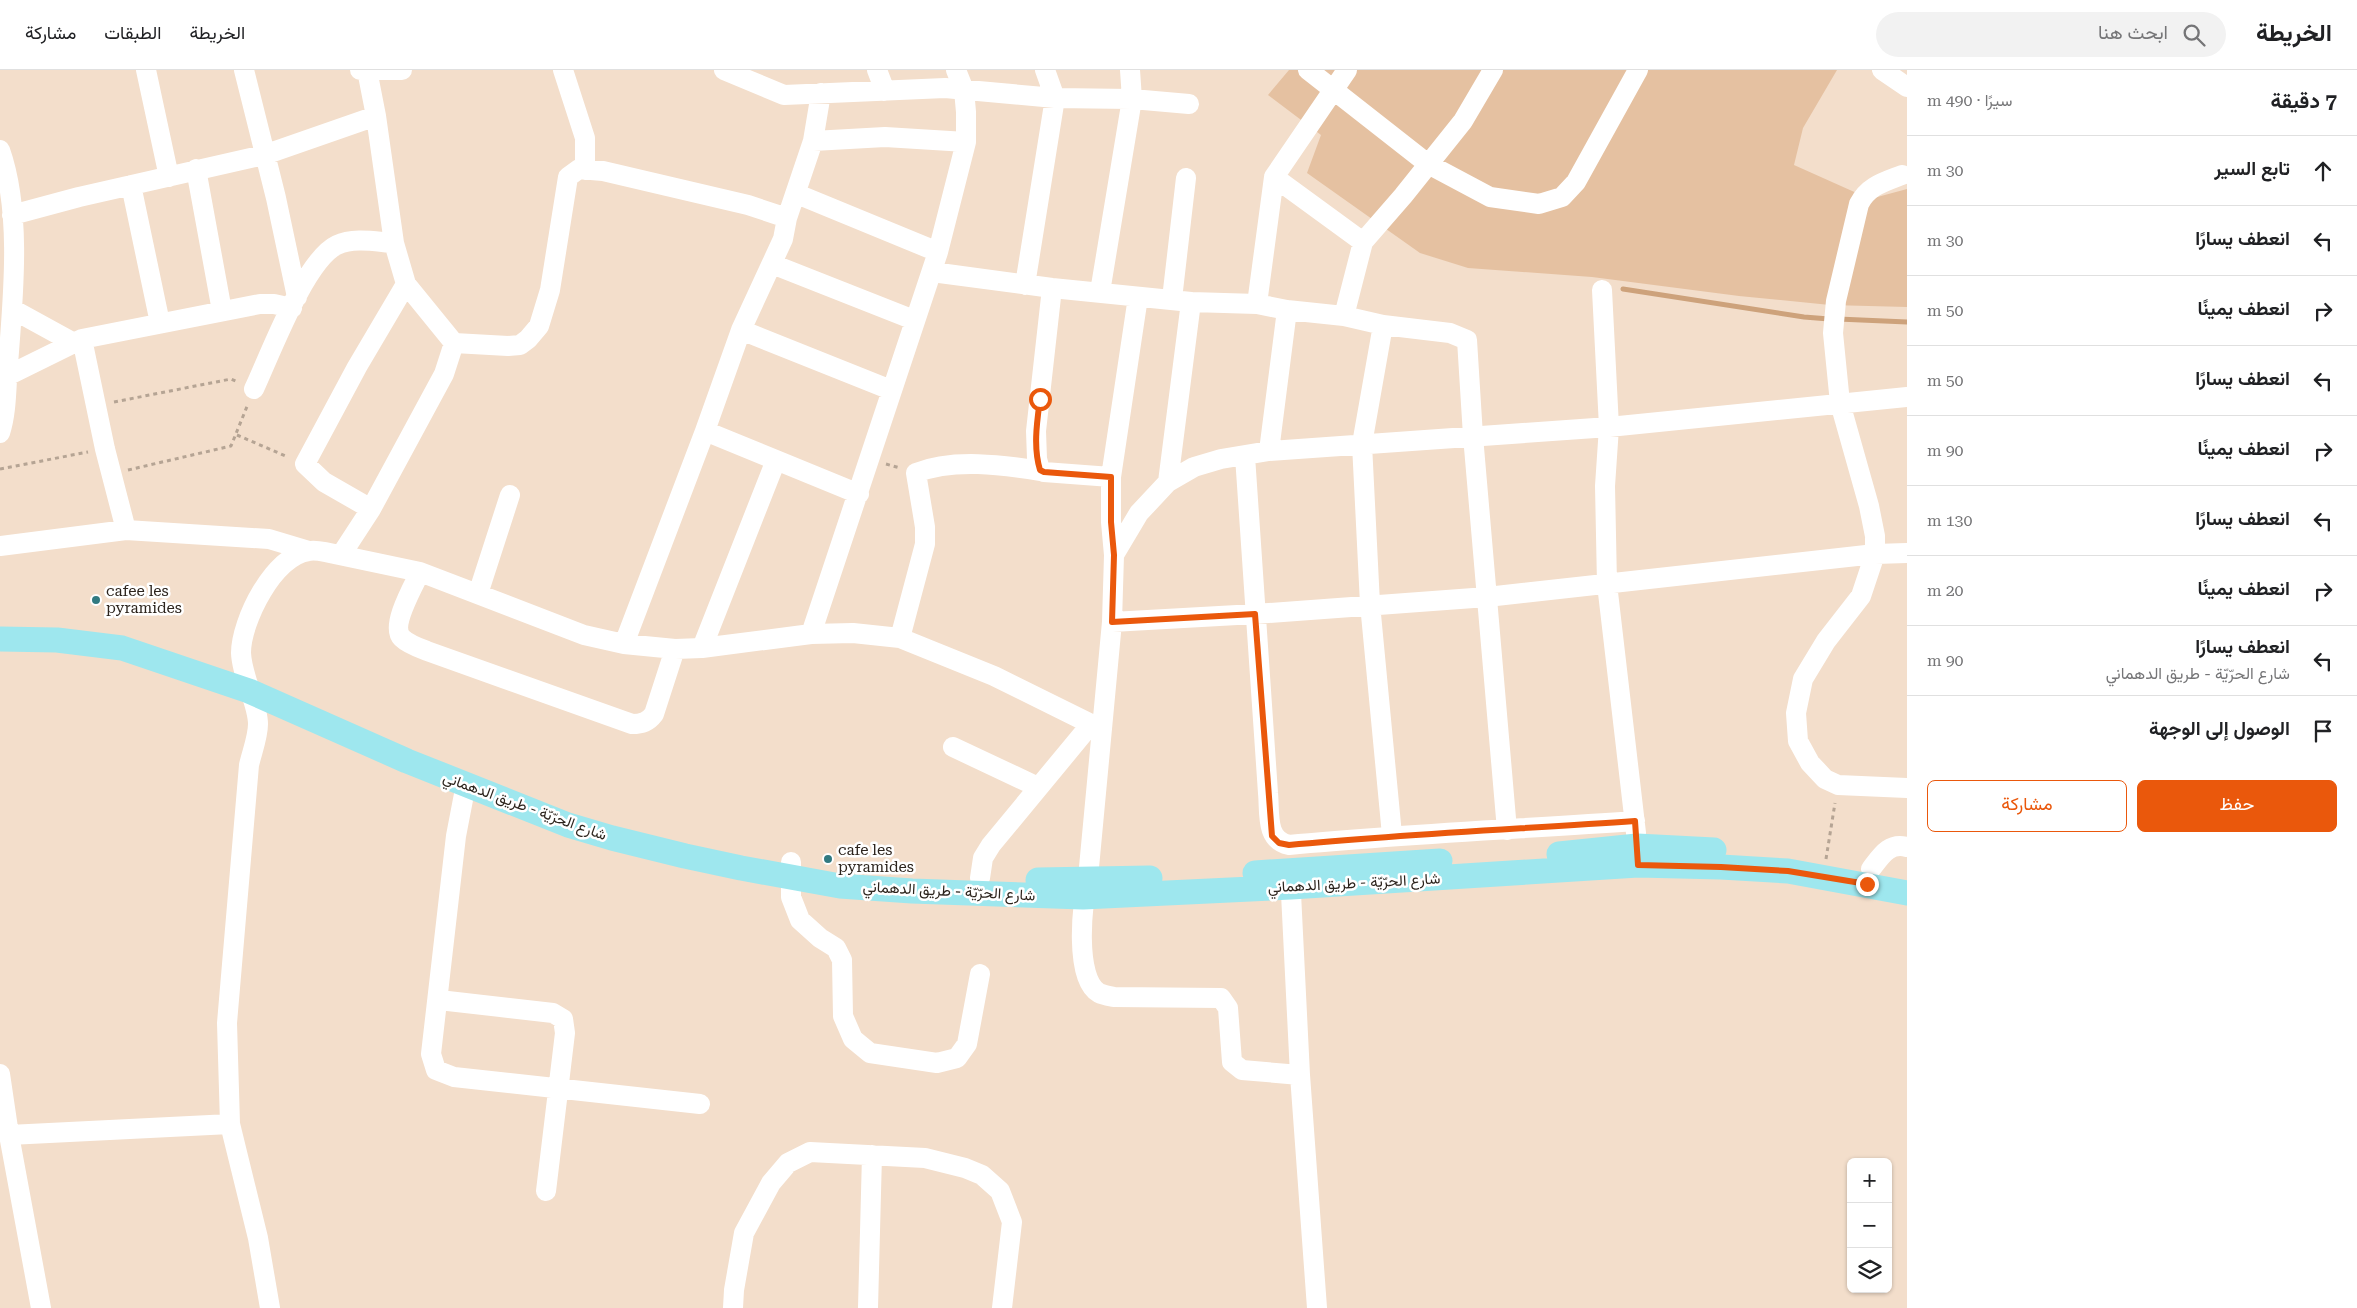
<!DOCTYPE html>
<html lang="ar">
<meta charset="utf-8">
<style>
:root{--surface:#fff;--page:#f2f2f2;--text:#202124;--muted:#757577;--line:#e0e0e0;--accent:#ea580c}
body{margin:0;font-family:"Roboto Serif",Vazirmatn,serif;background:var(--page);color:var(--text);direction:rtl}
.controls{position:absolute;right:15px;bottom:15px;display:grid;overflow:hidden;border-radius:8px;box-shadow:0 1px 4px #0004}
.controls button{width:45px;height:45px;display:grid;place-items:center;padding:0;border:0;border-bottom:1px solid var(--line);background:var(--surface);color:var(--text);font:25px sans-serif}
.stop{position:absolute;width:15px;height:15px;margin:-11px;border:4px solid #ea580c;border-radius:50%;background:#fff}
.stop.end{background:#ea580c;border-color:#fff;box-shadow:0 1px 5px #0008}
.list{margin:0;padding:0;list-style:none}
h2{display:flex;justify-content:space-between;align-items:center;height:65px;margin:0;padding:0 20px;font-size:21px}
h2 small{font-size:16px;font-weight:400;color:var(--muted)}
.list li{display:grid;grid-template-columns:32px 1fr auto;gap:15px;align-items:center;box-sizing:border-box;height:70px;padding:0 20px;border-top:1px solid var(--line)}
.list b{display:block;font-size:19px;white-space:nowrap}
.list p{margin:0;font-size:16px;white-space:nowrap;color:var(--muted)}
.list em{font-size:16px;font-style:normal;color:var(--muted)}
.actions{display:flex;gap:10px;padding:15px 20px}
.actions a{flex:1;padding:11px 0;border:1px solid var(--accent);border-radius:8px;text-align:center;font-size:18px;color:var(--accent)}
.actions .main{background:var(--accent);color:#fff}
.icon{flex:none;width:28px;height:28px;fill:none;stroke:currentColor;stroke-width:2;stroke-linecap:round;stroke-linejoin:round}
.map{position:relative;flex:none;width:1907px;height:1238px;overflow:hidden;direction:ltr}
header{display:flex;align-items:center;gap:30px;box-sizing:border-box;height:70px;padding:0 25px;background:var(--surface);border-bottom:1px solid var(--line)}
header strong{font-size:24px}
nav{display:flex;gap:28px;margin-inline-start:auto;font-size:18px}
.search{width:350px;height:45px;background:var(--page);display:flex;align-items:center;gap:12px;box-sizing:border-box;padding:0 18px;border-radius:28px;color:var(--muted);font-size:19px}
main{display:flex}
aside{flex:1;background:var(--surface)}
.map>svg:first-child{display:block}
.green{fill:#e5c1a1}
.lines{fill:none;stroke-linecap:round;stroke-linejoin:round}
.stream{stroke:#cda27b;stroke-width:5}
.path{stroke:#b5a494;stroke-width:3;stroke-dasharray:4 4;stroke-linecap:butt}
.minor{stroke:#fff;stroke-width:20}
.major{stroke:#9ee7ee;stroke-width:25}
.route{stroke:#ea580c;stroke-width:6}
.poi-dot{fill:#317a81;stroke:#fff;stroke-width:2}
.labels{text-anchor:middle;stroke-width:5;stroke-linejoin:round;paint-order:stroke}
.poi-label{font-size:15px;fill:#2c241d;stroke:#fff;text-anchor:start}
.street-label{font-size:15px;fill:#2c241d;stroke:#fff}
</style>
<header>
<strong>الخريطة</strong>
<div class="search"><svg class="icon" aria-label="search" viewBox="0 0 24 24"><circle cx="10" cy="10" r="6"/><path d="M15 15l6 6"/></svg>ابحث هنا</div>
<nav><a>الخريطة</a><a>الطبقات</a><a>مشاركة</a></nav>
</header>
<main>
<aside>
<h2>7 دقيقة<small>سيرًا · 490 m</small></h2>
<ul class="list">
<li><svg class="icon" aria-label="ahead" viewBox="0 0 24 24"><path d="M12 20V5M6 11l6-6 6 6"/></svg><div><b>تابع السير</b></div><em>30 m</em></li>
<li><svg class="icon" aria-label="left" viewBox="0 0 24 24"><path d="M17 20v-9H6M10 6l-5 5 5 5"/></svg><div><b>انعطف يسارًا</b></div><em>30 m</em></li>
<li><svg class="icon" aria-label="right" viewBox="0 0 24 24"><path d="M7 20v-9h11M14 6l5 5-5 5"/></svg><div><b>انعطف يمينًا</b></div><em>50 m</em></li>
<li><svg class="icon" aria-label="left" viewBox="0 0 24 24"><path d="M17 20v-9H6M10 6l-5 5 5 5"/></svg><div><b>انعطف يسارًا</b></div><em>50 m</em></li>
<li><svg class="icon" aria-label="right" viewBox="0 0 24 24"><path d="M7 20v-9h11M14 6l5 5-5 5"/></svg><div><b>انعطف يمينًا</b></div><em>90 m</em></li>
<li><svg class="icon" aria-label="left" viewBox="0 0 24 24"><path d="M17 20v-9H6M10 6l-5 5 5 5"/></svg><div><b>انعطف يسارًا</b></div><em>130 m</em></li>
<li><svg class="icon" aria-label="right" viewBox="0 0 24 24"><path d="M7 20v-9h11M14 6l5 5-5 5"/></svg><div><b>انعطف يمينًا</b></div><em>20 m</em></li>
<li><svg class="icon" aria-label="left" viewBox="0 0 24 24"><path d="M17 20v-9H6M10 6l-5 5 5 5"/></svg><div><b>انعطف يسارًا</b><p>شارع الحرّيّة - طريق الدهماني</p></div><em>90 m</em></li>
<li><svg class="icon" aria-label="arrive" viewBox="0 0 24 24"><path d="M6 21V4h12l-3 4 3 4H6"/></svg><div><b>الوصول إلى الوجهة</b></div></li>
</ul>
<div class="actions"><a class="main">حفظ</a><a>مشاركة</a></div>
</aside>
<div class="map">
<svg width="1907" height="1238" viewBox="0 0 1907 1238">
<rect width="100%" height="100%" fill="#f3decb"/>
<path class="green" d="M1289,0H1837L1803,58L1794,95L1870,129L1907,119V237L1830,235L1739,226L1592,207L1468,198L1420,183L1307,103L1321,65L1268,25Z"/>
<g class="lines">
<path class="stream" d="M1623,219L1804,247L1829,249
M1838,249L1907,252"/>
<path class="path" d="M114,332L231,309L238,312
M237,365L288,387
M886,394L900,398
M0,399L88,382
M128,400L231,376L248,334
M1826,789L1835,733"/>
<path class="minor" d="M146,0L169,107
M244,0L276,128L297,227
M360,0H402
M367,0L376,46L394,173L406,214L454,273L508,276L520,275L528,269L539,256L550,220L568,107L579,99L603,101L748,135L787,148
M563,0L585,68V100
M724,0L784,25L945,18L1055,28L1132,29L1189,34
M877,0L885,21
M1308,0L1428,94L1490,127L1539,134L1562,127L1576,112L1638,0
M1882,0L1907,17
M813,71L885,67L966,72
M0,80C22,142 13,229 8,294C6,317 7,341 0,363
M196,99L222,241
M1902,105C1884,112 1868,116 1859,134L1836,231L1833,263L1840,333L1869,436L1875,466V484L1861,526L1826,571L1803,609L1796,643L1798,671L1810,693L1825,709L1838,715L1907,718
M1274,107L1363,172L1344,246
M131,115L160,253
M797,124L938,182
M12,145L79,127L264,85L376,46
M1363,172L1403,126L1463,51L1493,0
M772,194L914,250
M932,202L1052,218L1191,232L1257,234L1287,240L1344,246L1383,255L1450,263L1467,270L1473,366L1507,760
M1025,215L1055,28L1045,0
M1052,218L1036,361L1037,389L1040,400L1044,402L1111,407V452L1114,485
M1602,220L1609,357L1605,416L1607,514L1636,763
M1100,222L1132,29L1130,0
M1172,229L1186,108
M1257,234L1274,107L1347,0
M12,239L74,273
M1383,255L1362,374L1370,534L1392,765
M741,260L891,320
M82,269L105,379L126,460L269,469L309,481
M7,306L82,269L260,234H274L292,238
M254,319C270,285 305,190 337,175C354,167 377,172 394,173
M705,361L776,390
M1269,381L1287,240
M1245,386L1268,723C1270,743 1265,770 1289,775C1404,764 1519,759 1635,751
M1111,407L1138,227
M1168,412L1191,232
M371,439L324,412L305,394L357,297L406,214
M0,476L126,460
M341,485L371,439L444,304L454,273
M420,502C414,515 390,556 402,568C408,574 419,578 427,581L632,654C642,654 648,652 654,644L675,579
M478,524L510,425
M1112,552L1255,544L1487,527L1875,484L1907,483
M811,564L938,182L966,72V42L964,20L956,0
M900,568L925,474V457L916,403C953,388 1003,395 1041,401
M624,574L705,361L741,260L783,169L787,148L813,71L821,23
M702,578L776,390L859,424
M953,677L1038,717
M466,714L456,766L431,984L436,1000L454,1007L700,1034
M791,792V827L800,850L820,868L836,878L842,890L843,946L853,969L870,983L937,993L957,988L967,974L980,904
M1871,799C1881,786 1889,772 1907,777
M1290,803L1300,1005L1317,1238
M980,808L983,788L991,775L1091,654
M439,930L553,943L563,949L565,963L546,1121
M0,1004L9,1065L41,1238
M1300,1005L1242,1000L1232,992L1228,938L1221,928L1114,927C1109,926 1103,925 1099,923C1074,909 1082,832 1088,808L1112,552L1114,485L1139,443L1168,412L1194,397L1221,389L1269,381L1609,357L1907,327
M9,1065L230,1054
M270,1238L258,1168L230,1054L227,953L249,695C252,682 258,667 258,654C258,633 242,608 241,583C241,551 274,485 309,481C314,480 320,481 325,482L420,502L584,565L624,574L675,579L702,578L811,564L853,563L900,568L994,606L1091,654L1102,652
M733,1238L734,1220L744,1163L771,1113L788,1093L810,1082L925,1088L965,1098L982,1105L1000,1121L1012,1152L1002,1238
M868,1238L872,1085"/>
<path class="major" d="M0,569L57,570L122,578L249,621L407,691L568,755L612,768L685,786L741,798L840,816L912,821L1083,827L1291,817L1638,795L1721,797L1788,801L1907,823
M1559,784L1637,776L1714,780
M1255,803L1440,791
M1038,810L1150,808"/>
</g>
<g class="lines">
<path class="route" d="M1040,329C1037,352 1033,377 1040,400L1044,402L1111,407V452L1114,485L1112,552L1255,544L1272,766L1279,773L1289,775C1404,764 1519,759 1635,751L1638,795L1721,797L1788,801L1867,814"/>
</g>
<g class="poi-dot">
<circle cx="96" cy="530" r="5"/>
<circle cx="828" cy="789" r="5"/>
</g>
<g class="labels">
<g class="poi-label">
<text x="106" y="526">cafee les<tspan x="106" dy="17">pyramides</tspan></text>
<text x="838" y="785">cafe les<tspan x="838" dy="17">pyramides</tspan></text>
</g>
<g class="street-label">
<text transform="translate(525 736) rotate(20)" y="5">شارع الحرّيّة - طريق الدهماني</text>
<text transform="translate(1354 813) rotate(-3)" y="5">شارع الحرّيّة - طريق الدهماني</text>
<text transform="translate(949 821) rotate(3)" y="5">شارع الحرّيّة - طريق الدهماني</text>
</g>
</g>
</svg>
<div class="controls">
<button>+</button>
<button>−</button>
<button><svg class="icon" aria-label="layers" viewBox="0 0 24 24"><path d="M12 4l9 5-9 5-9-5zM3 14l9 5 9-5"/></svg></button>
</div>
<div class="stop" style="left:1040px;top:329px"></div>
<div class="stop end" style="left:1867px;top:814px"></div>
</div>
</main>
